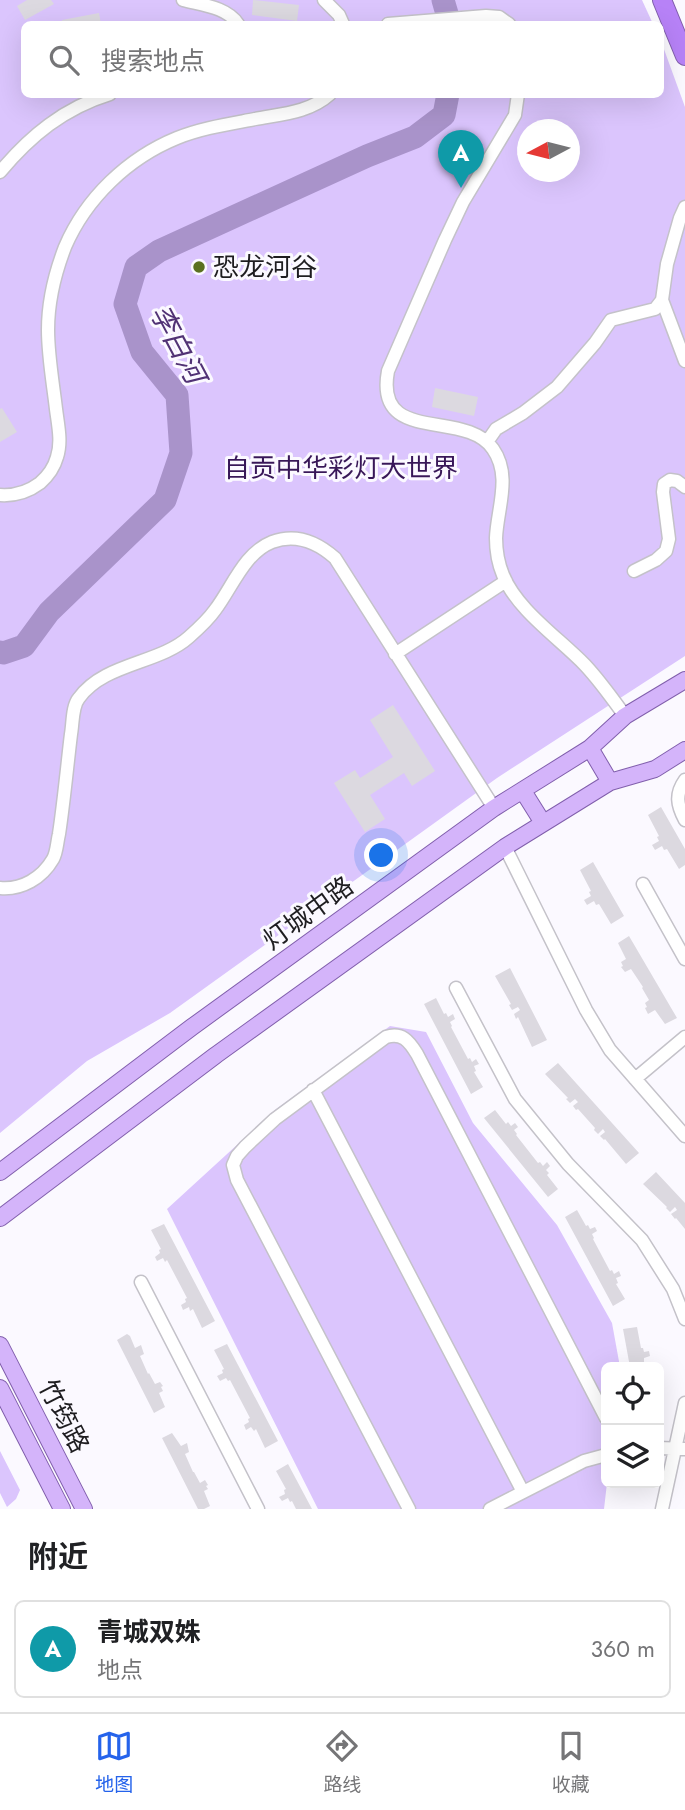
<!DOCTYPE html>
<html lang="zh">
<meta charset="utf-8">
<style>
:root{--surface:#fff;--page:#f6f6f6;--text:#202124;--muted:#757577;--line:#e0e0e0;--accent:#2563eb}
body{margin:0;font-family:Jost,"Noto Sans SC",sans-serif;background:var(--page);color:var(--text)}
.controls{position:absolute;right:21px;bottom:21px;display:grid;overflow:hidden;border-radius:10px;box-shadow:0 7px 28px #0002}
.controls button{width:63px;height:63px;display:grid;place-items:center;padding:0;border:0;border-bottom:2px solid var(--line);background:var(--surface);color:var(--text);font:35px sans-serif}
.compass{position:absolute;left:517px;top:119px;width:63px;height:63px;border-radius:50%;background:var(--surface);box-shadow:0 7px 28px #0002;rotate:263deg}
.you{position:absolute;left:382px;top:856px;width:24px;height:24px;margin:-18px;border:5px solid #fff;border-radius:50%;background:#1a73e8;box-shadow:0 0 0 10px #1a73e833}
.badge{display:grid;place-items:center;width:46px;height:46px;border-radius:50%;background:var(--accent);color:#fff;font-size:23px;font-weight:700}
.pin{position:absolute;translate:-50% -58px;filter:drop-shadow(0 2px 4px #0008)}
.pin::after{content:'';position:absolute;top:37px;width:24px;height:21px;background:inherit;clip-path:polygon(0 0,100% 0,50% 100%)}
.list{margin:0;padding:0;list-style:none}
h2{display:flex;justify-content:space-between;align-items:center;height:91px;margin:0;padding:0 28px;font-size:30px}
h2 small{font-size:23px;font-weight:400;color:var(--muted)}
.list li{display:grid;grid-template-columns:46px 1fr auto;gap:21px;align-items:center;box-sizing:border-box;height:98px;margin:0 14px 14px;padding:0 14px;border:2px solid var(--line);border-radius:10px}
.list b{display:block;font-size:26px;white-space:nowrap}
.list p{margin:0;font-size:23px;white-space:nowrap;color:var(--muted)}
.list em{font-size:23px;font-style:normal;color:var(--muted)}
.icon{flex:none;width:38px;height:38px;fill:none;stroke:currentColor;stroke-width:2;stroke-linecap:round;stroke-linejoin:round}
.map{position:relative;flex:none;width:685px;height:1509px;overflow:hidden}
.search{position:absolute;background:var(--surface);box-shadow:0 7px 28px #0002;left:21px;right:21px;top:21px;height:77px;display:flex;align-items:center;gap:18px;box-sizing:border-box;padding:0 24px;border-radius:10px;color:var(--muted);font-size:26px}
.sheet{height:203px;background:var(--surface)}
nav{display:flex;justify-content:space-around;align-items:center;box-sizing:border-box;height:98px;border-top:2px solid var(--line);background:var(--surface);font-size:19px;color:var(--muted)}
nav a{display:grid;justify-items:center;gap:4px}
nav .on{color:var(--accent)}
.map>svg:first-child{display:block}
.green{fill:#dbc5fd;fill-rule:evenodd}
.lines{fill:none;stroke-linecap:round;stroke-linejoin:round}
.river{stroke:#a993ca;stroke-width:23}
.building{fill:#dcd9e0}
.minor-casing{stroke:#c4c2c9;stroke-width:15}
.major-casing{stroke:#815fac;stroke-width:18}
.highway-casing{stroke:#815fac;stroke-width:20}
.minor{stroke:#fff;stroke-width:12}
.major{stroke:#d4b4fa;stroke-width:16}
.highway{stroke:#b782f7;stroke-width:18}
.poi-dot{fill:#5b7020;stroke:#fbf9ff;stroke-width:2.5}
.labels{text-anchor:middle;stroke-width:6;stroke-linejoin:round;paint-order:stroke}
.poi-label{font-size:26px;fill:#1e1d20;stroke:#fbf9ff;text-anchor:start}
.park-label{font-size:26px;fill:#381758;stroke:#fbf9ff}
.street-label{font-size:26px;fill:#1e1d20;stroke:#fbf9ff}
.water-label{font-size:28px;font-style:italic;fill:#513275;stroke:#fbf9ff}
</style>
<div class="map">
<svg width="685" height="1509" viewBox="0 0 685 1509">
<rect width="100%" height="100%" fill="#fbf9ff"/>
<path class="green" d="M0,0H642L653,24H24V94H660L661,41L685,107V656L497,778L170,1013L87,1061L0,1133ZM528,130H570V172H528Z
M390,1026L426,1032L473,1123L557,1225L612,1323L620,1367H606L607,1483L604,1509H318L167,1209L275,1110Z
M0,1451L20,1490L16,1499L7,1507L0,1493Z"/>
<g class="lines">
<path class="river" d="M443,0L450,24
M0,652L3,653L24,646L49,612L165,500L181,453L177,395L142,352L125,304L136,267L159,251L367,156L415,137L444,115L448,94"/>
</g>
<path class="building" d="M27,0H51L54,4L25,20L17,6Z
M253,0L299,5L297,21L252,15Z
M99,13L101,24H63L62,20Z
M435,388L478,397L474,416L432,407Z
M2,408L17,432L0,442V409Z
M393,705L435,771L412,786L404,773L370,795L385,819L365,832L334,783L355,770L360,778L393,757L370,720Z
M661,807L685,849V865L679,869L667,849L664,850L662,846L655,850L652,845L659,841L657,837L659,836L648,815Z
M593,862L624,916L611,924L599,904L596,905L594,901L587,905L584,900L591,896L589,892L591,891L580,870Z
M629,936L677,1018L665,1024L655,1010L648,1014L645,1008L647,1007L645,1003L649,1000L642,988L643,987L631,969L625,972L621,967L623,966L621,962L626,959L618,943Z
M510,968L547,1040L532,1047L518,1017L516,1019L514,1014L520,1010L518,1007L512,1010L509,1005L511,1004L495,976Z
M436,998L444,1014L446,1013L448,1017L453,1014L455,1019L450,1022L452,1026L451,1027L468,1059L470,1058L472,1062L476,1059L479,1064L474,1066L476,1071L474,1072L483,1087L471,1094L424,1004Z
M558,1063L639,1153L626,1164L605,1139L604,1140L600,1136L605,1132L603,1129L598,1134L594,1130L595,1128L578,1109L576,1110L573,1106L578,1102L575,1099L570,1103L566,1099L568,1098L545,1074Z
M495,1110L506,1124L508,1122L511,1126L515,1123L518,1127L514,1130L517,1134L516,1135L538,1163L540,1162L543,1166L547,1162L550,1166L546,1170L549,1173L547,1175L558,1189L548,1197L484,1118Z
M656,1172L685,1203V1229L676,1218L675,1219L671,1214L677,1210L675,1207L670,1212L666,1208L667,1207L643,1184Z
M577,1210L586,1226L588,1225L590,1229L595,1227L597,1231L592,1234L594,1238L593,1239L610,1271L612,1270L614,1274L619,1271L621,1276L616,1278L618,1283L616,1284L625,1299L613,1306L565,1217Z
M164,1224L215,1321L202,1328L193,1309L190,1311L189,1307L183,1310L181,1305L186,1302L185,1299L187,1298L167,1260L165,1262L163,1258L157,1261L155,1257L160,1253L159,1250L161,1249L151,1230Z
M637,1327L641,1348H643L644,1352L649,1351L650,1356L644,1358V1367H630L623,1329Z
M127,1334L130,1336L135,1348L141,1345L144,1354L140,1356L148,1374L149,1373L155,1384L160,1382L163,1386L161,1387L163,1391L159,1393L165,1407L154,1413L117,1340Z
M227,1344L278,1441L265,1448L256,1429L254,1431L251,1427L246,1430L244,1425L249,1422L248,1419L250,1418L230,1380L228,1381L226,1378L220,1381L217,1376L223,1373L222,1370L224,1369L214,1350Z
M172,1433L181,1446L187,1443L189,1452L185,1454L193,1472H194L200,1483L205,1480L208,1485L206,1486L208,1489L204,1491L210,1506L204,1509H198L162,1438Z
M288,1464L312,1509H296L292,1501L290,1502L288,1498L282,1501L279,1497L285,1494L284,1490L286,1489L276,1471Z"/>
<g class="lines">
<g class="minor-casing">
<path id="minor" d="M183,0C202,5 227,7 238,24
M324,0L339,15L343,24
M388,24L486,16L499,17L509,24
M518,94L515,115L463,202L445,240L388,371C374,446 465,408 493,449C512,476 497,509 496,538C496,550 498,563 503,575C517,610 559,638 585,665C600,681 612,698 625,716
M0,172C30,136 64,108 110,94
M662,300L685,361
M487,442L496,429L523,413L557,387L595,343L611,320L655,309L662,300L667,264L680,218L685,207
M0,495C15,496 28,492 40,483C48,476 54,468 57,457C62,442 58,425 56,409C53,383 48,356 48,330C48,301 55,273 65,247C86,198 128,158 177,138C202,128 229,124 255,119C281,114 309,113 330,94
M634,571L656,560L666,551L669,539L663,492L664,484L670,480L677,481L685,487
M395,654L506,581
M685,780C675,794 677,805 685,820
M505,847L586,1010L610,1050L685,1136
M643,884L685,959
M0,888C22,890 42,878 53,859C57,852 57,842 59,834C64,801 67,767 71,734C73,723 72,706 79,698C104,663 159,664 189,637C198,629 208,620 215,610C232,588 244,553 272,542C296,533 317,542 335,558L494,808
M456,988L515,1099L568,1164L642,1240L673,1289L685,1319
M635,1079L685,1037
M313,1090L523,1492
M141,1282L258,1509
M659,1448L685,1449
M409,1509L237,1180L233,1165L237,1156L245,1147L275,1119L386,1037C402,1032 409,1041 417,1054L606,1418
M490,1509L584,1461L606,1455
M662,1509L685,1403"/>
</g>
<g class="major-casing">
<path id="major" d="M590,748L610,782
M523,791L543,823
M0,1172L192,1027L494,808L590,748L625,716L685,680
M0,1218L216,1055L505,847L610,782L655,769L685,750
M0,1345L84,1509
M0,1388L62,1509"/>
</g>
<g class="highway-casing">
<path id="highway" d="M662,0L685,56"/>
</g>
<use href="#minor" class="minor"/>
<use href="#major" class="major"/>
<use href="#highway" class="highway"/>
</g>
<circle class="poi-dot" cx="199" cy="267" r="7"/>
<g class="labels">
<g class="poi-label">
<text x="213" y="276">恐龙河谷</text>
</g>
<g class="park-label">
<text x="341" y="477">自贡中华彩灯大世界</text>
</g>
<g class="street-label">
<text transform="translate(308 913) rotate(-36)" y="9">灯城中路</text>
<text transform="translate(64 1416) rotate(63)" y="9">竹筠路</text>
</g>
<g class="water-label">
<text transform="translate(178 344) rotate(62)" y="10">李白河</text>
</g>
</g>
</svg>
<div class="controls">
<button><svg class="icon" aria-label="locate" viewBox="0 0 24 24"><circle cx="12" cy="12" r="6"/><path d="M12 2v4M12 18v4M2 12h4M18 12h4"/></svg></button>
<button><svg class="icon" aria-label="layers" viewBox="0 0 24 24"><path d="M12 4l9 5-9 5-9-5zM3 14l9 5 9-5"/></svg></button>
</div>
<svg class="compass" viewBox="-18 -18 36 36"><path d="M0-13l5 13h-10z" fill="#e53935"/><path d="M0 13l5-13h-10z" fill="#757577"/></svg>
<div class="you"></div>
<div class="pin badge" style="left:461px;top:188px;background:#0f9aa8">A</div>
<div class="search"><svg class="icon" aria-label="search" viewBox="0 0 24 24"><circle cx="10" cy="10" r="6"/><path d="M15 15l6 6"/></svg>搜索地点</div>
</div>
<section class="sheet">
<h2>附近<small></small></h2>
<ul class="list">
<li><span class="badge" style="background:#0f9aa8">A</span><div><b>青城双姝</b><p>地点</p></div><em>360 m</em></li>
</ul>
</section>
<nav>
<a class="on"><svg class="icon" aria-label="map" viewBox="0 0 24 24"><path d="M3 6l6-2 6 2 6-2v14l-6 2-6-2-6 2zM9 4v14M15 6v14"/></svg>地图</a>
<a><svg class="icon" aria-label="directions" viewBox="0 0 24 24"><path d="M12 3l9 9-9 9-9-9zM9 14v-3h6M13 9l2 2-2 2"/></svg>路线</a>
<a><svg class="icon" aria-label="saved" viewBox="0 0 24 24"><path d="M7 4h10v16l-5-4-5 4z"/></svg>收藏</a>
</nav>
